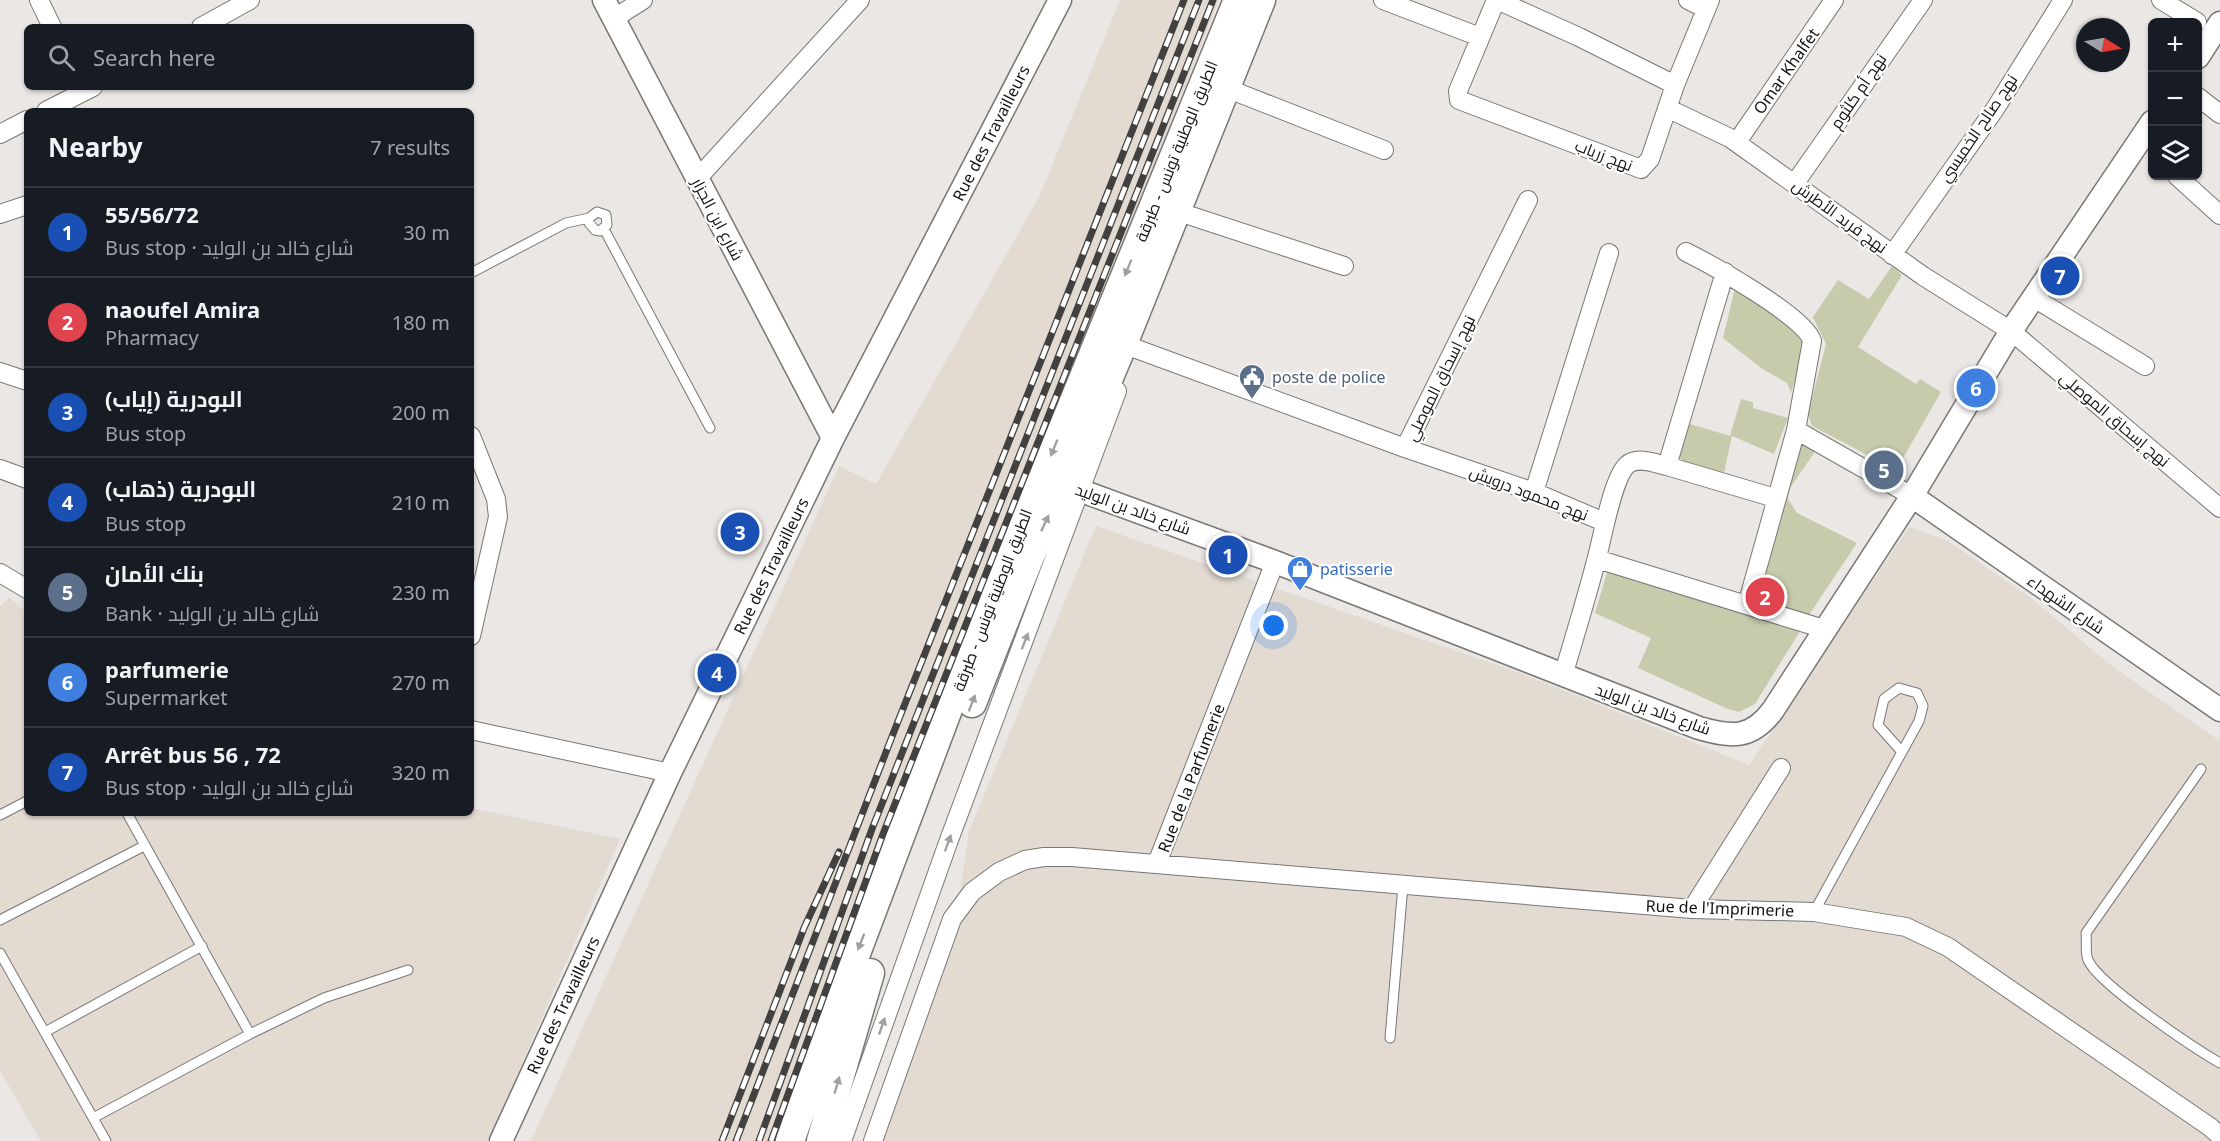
<!DOCTYPE html>
<meta charset="utf-8">
<style>
:root{--surface:#171b24;--page:#242831;--text:#f1f3f6;--muted:#9ea1a6;--line:#363941;--accent:#1a73e8}
body{margin:0;font-family:"Noto Sans",Cairo,sans-serif;background:var(--page);color:var(--text)}
.controls{position:absolute;right:18px;top:18px;display:grid;overflow:hidden;border-radius:9px;box-shadow:0 2px 4px #0004}
.controls button{width:54px;height:54px;display:grid;place-items:center;padding:0;border:0;border-bottom:2px solid var(--line);background:var(--surface);color:var(--text);font:30px sans-serif}
.compass{position:absolute;left:2076px;top:18px;width:54px;height:54px;border-radius:50%;background:var(--surface);box-shadow:0 2px 4px #0004;rotate:101deg}
.you{position:absolute;left:1274px;top:626px;width:21px;height:21px;margin:-15px;border:4px solid #fff;border-radius:50%;background:#1a73e8;box-shadow:0 0 0 9px #1a73e833}
.badge{display:grid;place-items:center;width:39px;height:39px;border-radius:50%;background:var(--accent);color:#fff;font-size:20px;font-weight:700}
.pin{position:absolute;translate:-50% -50%;border:3px solid #fff;box-shadow:0 2px 6px #0006}
.list{margin:0;padding:0;list-style:none}
h2{display:flex;justify-content:space-between;align-items:center;height:78px;margin:0;padding:0 24px;font-size:26px}
h2 small{font-size:20px;font-weight:400;color:var(--muted)}
.list li{display:grid;grid-template-columns:39px 1fr auto;gap:18px;align-items:center;box-sizing:border-box;height:90px;padding:0 24px;border-top:2px solid var(--line)}
.list b{display:block;font-size:22px;white-space:nowrap}
.list p{margin:0;font-size:20px;white-space:nowrap;color:var(--muted)}
.list em{font-size:20px;font-style:normal;color:var(--muted)}
.icon{flex:none;width:33px;height:33px;fill:none;stroke:currentColor;stroke-width:2;stroke-linecap:round;stroke-linejoin:round}
.map{position:relative;flex:none;width:2220px;height:1141px;overflow:hidden}
.search{position:absolute;background:var(--surface);box-shadow:0 2px 4px #0004;left:24px;top:24px;width:450px;height:66px;display:flex;align-items:center;gap:15px;box-sizing:border-box;padding:0 21px;border-radius:9px;color:var(--muted);font-size:22px}
.panel{position:absolute;background:var(--surface);box-shadow:0 2px 4px #0004;left:24px;top:108px;width:450px;height:708px;border-radius:9px}
.map>svg:first-child{display:block}
.built{fill:#e3dad2}
.green{fill:#c7cbac}
.lines{fill:none;stroke-linecap:round;stroke-linejoin:round}
.service-casing{stroke:#797774;stroke-width:11}
.minor-casing{stroke:#797774;stroke-width:20}
.tertiary-casing{stroke:#797774;stroke-width:25}
.primary-casing{stroke:#797774;stroke-width:31}
.service{stroke:#fff;stroke-width:9}
.minor{stroke:#fff;stroke-width:18}
.tertiary{stroke:#fff;stroke-width:22}
.primary{stroke:#fff;stroke-width:28}
.rail-casing{stroke:#424140;stroke-width:7}
.rail{stroke:#fff;stroke-width:4.5;stroke-dasharray:14;stroke-linecap:butt}
.oneway{fill:#a0a09f}
.labels{text-anchor:middle;stroke-width:4.5;stroke-linejoin:round;paint-order:stroke}
.street-label{font-size:16px;fill:#111110;stroke:#fff}
.service-label{font-size:16px;fill:#4e5e75;stroke:#fff;text-anchor:start}
.shop-label{font-size:16px;fill:#366cbe;stroke:#fff;text-anchor:start}
</style>
<div class="map">
<svg width="2220" height="1141" viewBox="0 0 2220 1141">
<rect width="100%" height="100%" fill="#eae7e4"/>
<path class="built" d="M1120,0H1219L1041,452L782,1141H531L839,466L876,484L1039,197Z
M1096,526L1523,674L1749,765L1909,527L1948,541L2032,599L2113,667L2220,741V1141H881L956,919L969,831Z
M9,597L27,613V813H471V808L620,839L488,1141H41L0,1071V607Z"/>
<path class="green" d="M1892,266L1902,275L1858,347L1916,384L1920,379L1941,392L1899,465L1894,469L1812,426L1808,414L1826,344L1813,317L1838,280L1869,299Z
M1735,288L1780,314L1807,342L1791,392L1787,383L1761,368L1723,338Z
M1741,399L1753,402V408L1788,418L1774,454L1732,436L1723,477L1682,463L1678,452L1687,423L1730,436Z
M1800,444L1816,450L1790,488L1788,499L1797,513L1857,543L1809,615L1754,598Z
M1609,566L1802,628L1755,704L1739,712L1728,709L1638,668L1651,638L1595,613Z"/>
<g class="lines">
<g class="service-casing">
<path id="service" d="M604,229L710,428
M471,273L566,223L589,218L597,212L606,215L607,225L600,231L595,230L589,223V218
M2201,769L2086,933C2087,941 2085,953 2088,960C2098,984 2194,1048 2220,1063
M127,813L250,1034
M0,815L27,801
M1814,912L1919,721L1923,706L1917,693L1899,688L1884,699L1878,725L1902,752
M0,920L144,846
M0,953L106,1141
M45,1032L202,946
M1390,1038L1403,885
M93,1118L250,1034L324,998L408,970"/>
</g>
<g class="minor-casing">
<path id="minor" d="M39,0L52,27
M1383,0L1480,37
M1496,0L1458,91L1459,100L1641,169L1650,159L1675,85L1710,0
M1497,0L1579,37L1675,85
M1688,0L1706,9
M2161,0L2197,22
M613,19L643,0
M201,27L250,0
M1226,88L1384,150
M2198,97L2220,114
M1667,108L1730,138L1923,276L2011,331L2220,508
M46,111L93,87
M0,134L27,120
M1737,142L1834,0
M2177,176L2220,215
M697,179L860,0
M1795,183L1923,0
M1176,211L1344,266
M0,214L27,205
M1686,252C1710,264 1806,317 1812,341L1796,430L1747,605
M1892,255L1995,109L2063,0
M1725,272L1667,466L1775,498
M2034,298L2145,366
M1123,344L1405,448L1528,200
M0,372L27,381
M1796,430L1912,496
M471,436L496,499L498,517L471,636
M1405,448L1534,492L1604,522
M0,469L27,479
M1534,492L1609,253
M1597,559L1824,629
M0,573L27,589
M1563,676C1574,638 1586,600 1596,561C1602,541 1612,479 1627,465C1637,456 1655,463 1667,466
M471,730L670,773
M1157,863L1275,562
M1692,909L1781,768
M842,1141L949,840L1117,391
M873,1141L952,919L972,892L999,872L1025,860L1044,857H1072L1692,909L1814,912L1906,927L1948,947L2210,1127L2220,1136"/>
</g>
<g class="tertiary-casing">
<path id="tertiary" d="M604,0L833,438
M2198,57L2220,23
M1049,479L1275,562L1699,728C1731,737 1751,740 1773,710L1912,496L2011,331L2152,122
M1912,496L2220,710
M501,1141L670,773L833,438L1060,0"/>
</g>
<g class="primary-casing">
<path id="primary" d="M972,703L1030,556L1064,484L1123,344L1261,0
M790,1141L855,956L1011,542L1043,477L1238,0
M821,1141L870,973"/>
</g>
<use href="#service" class="service"/>
<use href="#minor" class="minor"/>
<use href="#tertiary" class="tertiary"/>
<use href="#primary" class="primary"/>
<g class="rail-casing">
<path id="rail" d="M722,1141L804,928L839,852
M736,1141L893,734L1184,0
M759,1141L872,829L1199,0
M771,1141L883,834L1213,0"/>
</g>
<use href="#rail" class="rail"/>
</g>
<defs><path id="oneway-solid" d="M-6-.8H1V-3.2L6.5 0L1 3.2V.8H-6Z" transform="scale(1.5)"/></defs>
<g class="oneway">
<use href="#oneway-solid" transform="translate(1128 268) rotate(112)"/>
<use href="#oneway-solid" transform="translate(1054 448) rotate(112)"/>
<use href="#oneway-solid" transform="translate(1045 523) rotate(-65)"/>
<use href="#oneway-solid" transform="translate(1025 641) rotate(-69)"/>
<use href="#oneway-solid" transform="translate(972 703) rotate(-69)"/>
<use href="#oneway-solid" transform="translate(948 843) rotate(-70)"/>
<use href="#oneway-solid" transform="translate(861 942) rotate(111)"/>
<use href="#oneway-solid" transform="translate(882 1026) rotate(-71)"/>
<use href="#oneway-solid" transform="translate(837 1085) rotate(-74)"/>
</g>
<defs>
<g id="civic-pin" transform="scale(1.35)"><path d="M0 17L-7.5 6A9.5 9.5 0 1 1 7.5 6Z" fill="#5c6f8a" stroke="#fff"/><path d="M-.6-6.5H3V-4.5H.6V-3L4-1V1h2V6H-6V1h2V-1L-.6-3ZM-1.2 2.5V6h2.4V2.5Z" fill="#fff"/></g>
<g id="shop-pin" transform="scale(1.35)"><path d="M0 17L-7.5 6A9.5 9.5 0 1 1 7.5 6Z" fill="#3f7fe0" stroke="#fff"/><path d="M-5-2.5h2.3a2.7 3.5 0 0 1 5.4 0H5L5.5 6h-11ZM-1.5-2.5h3a1.5 2.3 0 0 0-3 0Z" fill="#fff"/></g>
</defs>
<g fill-rule="evenodd">
<use href="#civic-pin" x="1252" y="377"/>
<use href="#shop-pin" x="1300" y="569"/>
</g>
<g class="labels">
<g class="street-label">
<text transform="translate(1786 71) rotate(-55)" y="6">Omar Khalfet</text>
<text transform="translate(1858 91) rotate(-56)" y="6">نهج أم كلثوم</text>
<text transform="translate(1978 128) rotate(-56)" y="6">نهج صالح الخميسي</text>
<text transform="translate(991 133) rotate(-63)" y="6">Rue des Travailleurs</text>
<text transform="translate(1176 151) rotate(-68)" y="6">الطريق الوطنية تونس - طبرقة</text>
<text transform="translate(1604 155) rotate(21)" y="6">نهج زرياب</text>
<text transform="translate(1840 216) rotate(36)" y="6">نهج فريد الأطرش</text>
<text transform="translate(718 219) rotate(62)" y="6">شارع ابن الجزار</text>
<text transform="translate(1440 378) rotate(-64)" y="6">نهج إسحاق الموصلي</text>
<text transform="translate(2115 419) rotate(40)" y="6">نهج إسحاق الموصلي</text>
<text transform="translate(1529 493) rotate(21)" y="6">نهج محمود درويش</text>
<text transform="translate(1133 509) rotate(20)" y="6">شارع خالد بن الوليد</text>
<text transform="translate(771 566) rotate(-64)" y="6">Rue des Travailleurs</text>
<text transform="translate(992 600) rotate(-69)" y="6">الطريق الوطنية تونس - طبرقة</text>
<text transform="translate(2066 604) rotate(35)" y="6">شارع الشهداء</text>
<text transform="translate(1653 709) rotate(20)" y="6">شارع خالد بن الوليد</text>
<text transform="translate(1191 778) rotate(-69)" y="6">Rue de la Parfumerie</text>
<text transform="translate(1720 908) rotate(2)" y="6">Rue de l'Imprimerie</text>
<text transform="translate(563 1005) rotate(-65)" y="6">Rue des Travailleurs</text>
</g>
<g class="service-label">
<text x="1272" y="383">poste de police</text>
</g>
<g class="shop-label">
<text x="1320" y="575">patisserie</text>
</g>
</g>
</svg>
<div class="controls">
<button>+</button>
<button>−</button>
<button><svg class="icon" aria-label="layers" viewBox="0 0 24 24"><path d="M12 4l9 5-9 5-9-5zM3 14l9 5 9-5"/></svg></button>
</div>
<svg class="compass" viewBox="-18 -18 36 36"><path d="M0-13l5 13h-10z" fill="#e53935"/><path d="M0 13l5-13h-10z" fill="#9ea1a6"/></svg>
<div class="you"></div>
<div class="pin badge" style="left:1228px;top:555px;background:#1a4fb4">1</div>
<div class="pin badge" style="left:1765px;top:597px;background:#e0444e">2</div>
<div class="pin badge" style="left:740px;top:532px;background:#1a4fb4">3</div>
<div class="pin badge" style="left:717px;top:673px;background:#1a4fb4">4</div>
<div class="pin badge" style="left:1884px;top:470px;background:#5c6f8a">5</div>
<div class="pin badge" style="left:1976px;top:388px;background:#3f7fe0">6</div>
<div class="pin badge" style="left:2060px;top:276px;background:#1a4fb4">7</div>
<div class="search"><svg class="icon" aria-label="search" viewBox="0 0 24 24"><circle cx="10" cy="10" r="6"/><path d="M15 15l6 6"/></svg>Search here</div>
<section class="panel">
<h2>Nearby<small>7 results</small></h2>
<ul class="list">
<li><span class="badge" style="background:#1a4fb4">1</span><div><b>55/56/72</b><p>Bus stop · شارع خالد بن الوليد</p></div><em>30 m</em></li>
<li><span class="badge" style="background:#e0444e">2</span><div><b>naoufel Amira</b><p>Pharmacy</p></div><em>180 m</em></li>
<li><span class="badge" style="background:#1a4fb4">3</span><div><b>البودرية (إياب)</b><p>Bus stop</p></div><em>200 m</em></li>
<li><span class="badge" style="background:#1a4fb4">4</span><div><b>البودرية (ذهاب)</b><p>Bus stop</p></div><em>210 m</em></li>
<li><span class="badge" style="background:#5c6f8a">5</span><div><b>بنك الأمان</b><p>Bank · شارع خالد بن الوليد</p></div><em>230 m</em></li>
<li><span class="badge" style="background:#3f7fe0">6</span><div><b>parfumerie</b><p>Supermarket</p></div><em>270 m</em></li>
<li><span class="badge" style="background:#1a4fb4">7</span><div><b>Arrêt bus 56 , 72</b><p>Bus stop · شارع خالد بن الوليد</p></div><em>320 m</em></li>
</ul>
</section>
</div>
